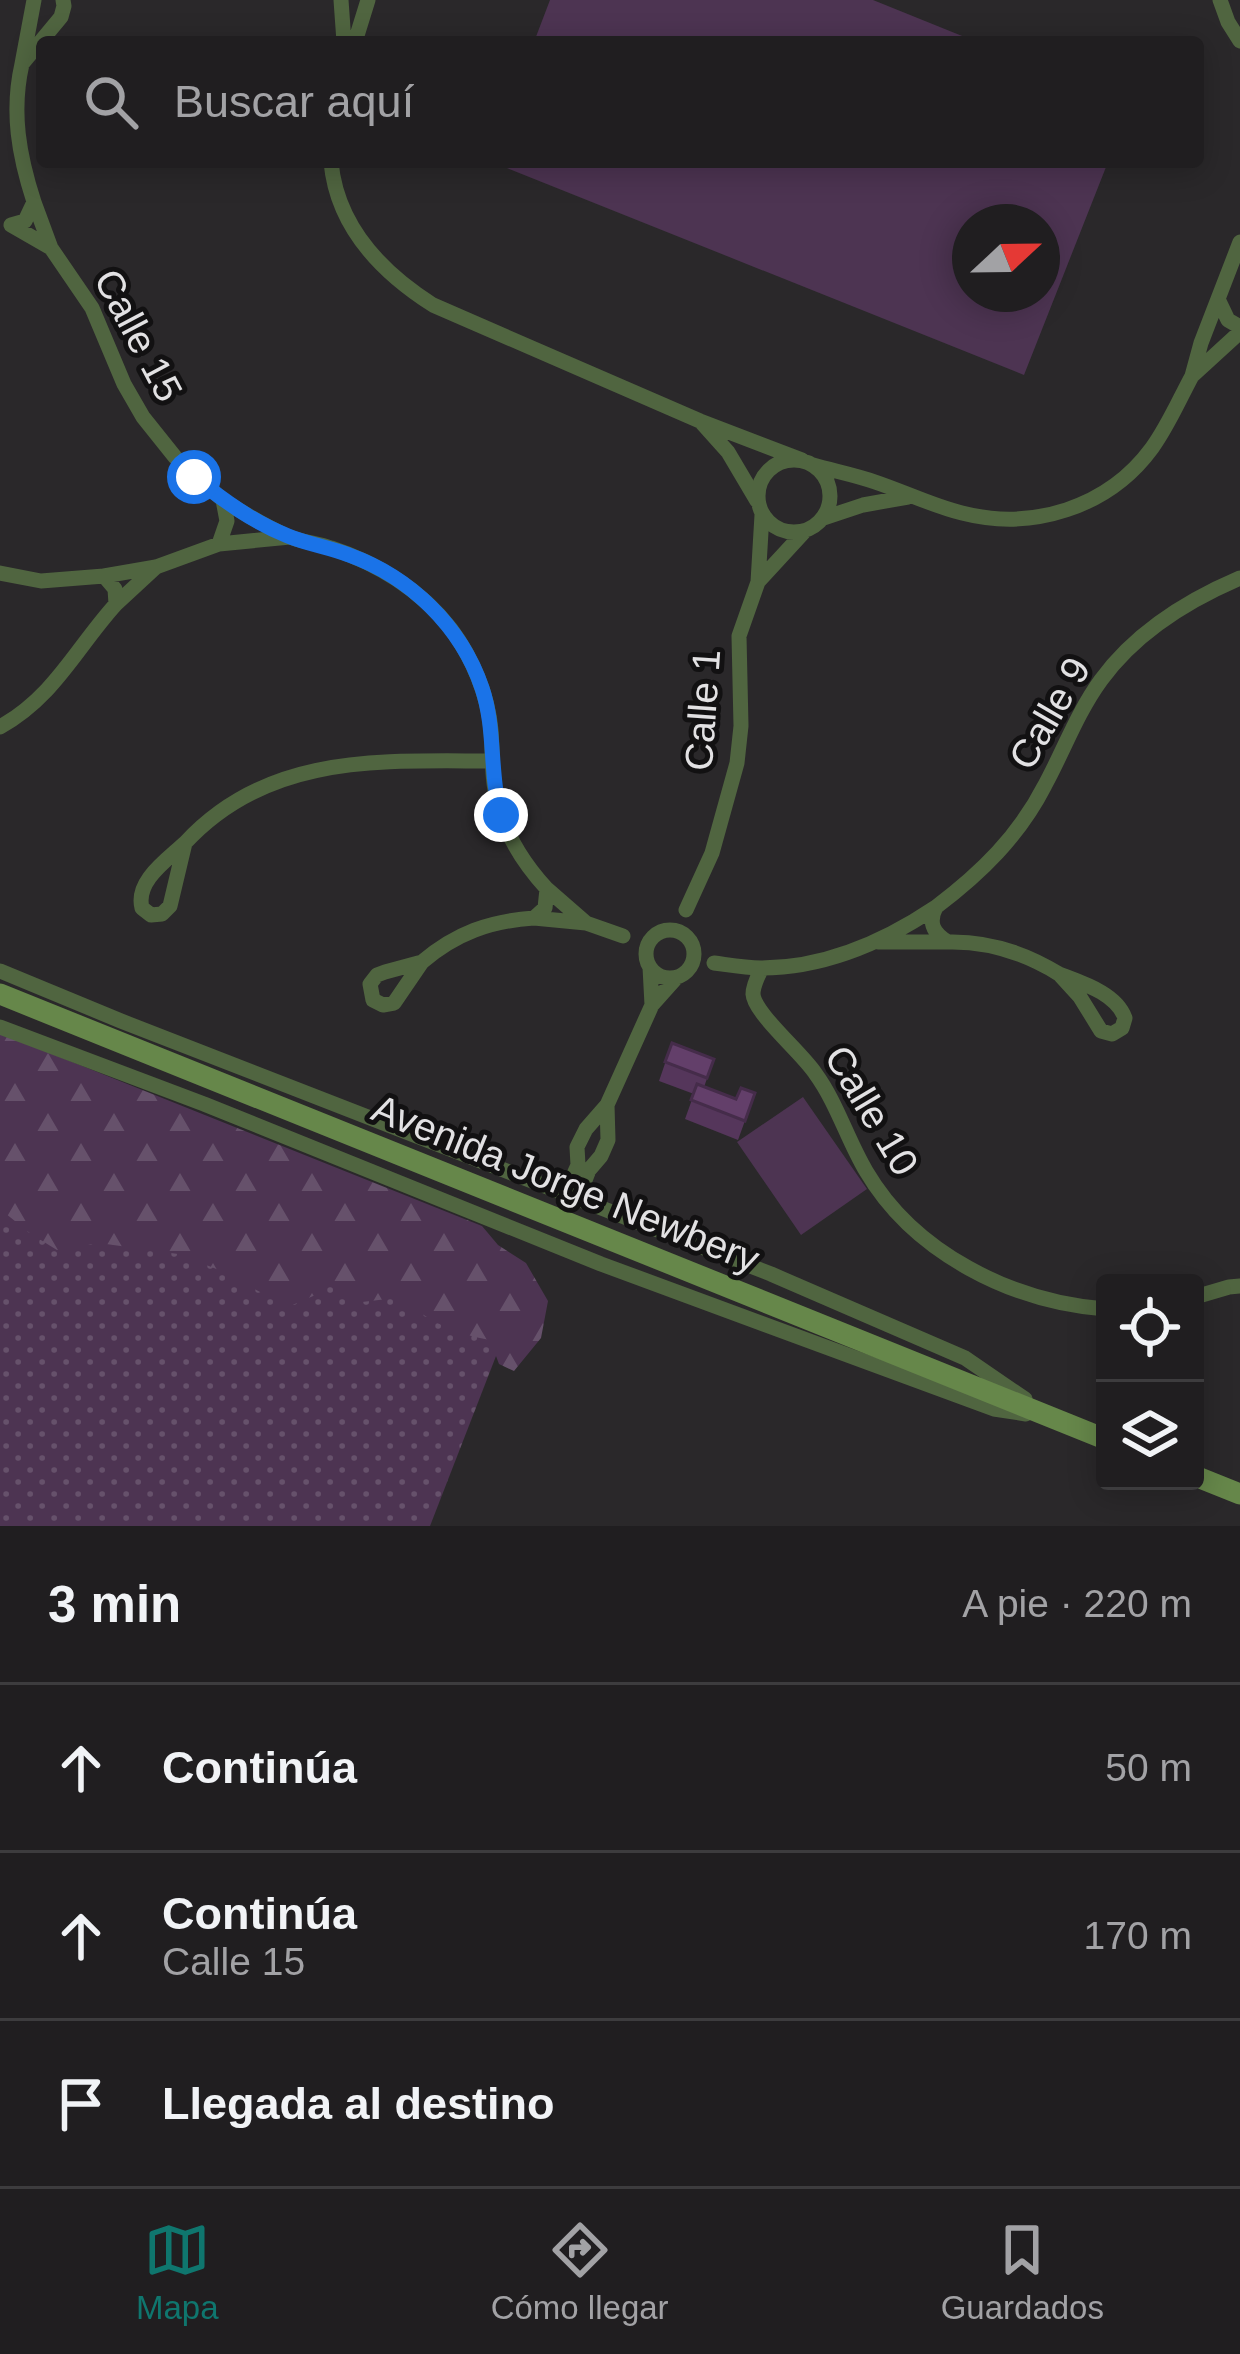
<!DOCTYPE html>
<html lang="es">
<meta charset="utf-8">
<style>
:root{--surface:#201e20;--page:#2d2b2d;--text:#f1f3f6;--muted:#a2a2a5;--line:#3d3c3e;--accent:#0f766e}
body{margin:0;font-family:Arial,sans-serif;background:var(--page);color:var(--text)}
.controls{position:absolute;right:36px;bottom:36px;display:grid;overflow:hidden;border-radius:12px;box-shadow:0 6px 30px #0003}
.controls button{width:108px;height:108px;display:grid;place-items:center;padding:0;border:0;border-bottom:3px solid var(--line);background:var(--surface);color:var(--text);font:60px sans-serif}
.compass{position:absolute;left:952px;top:204px;width:108px;height:108px;border-radius:50%;background:var(--surface);box-shadow:0 6px 30px #0003;rotate:68deg}
.stop{position:absolute;width:36px;height:36px;margin:-27px;border:9px solid #1a73e8;border-radius:50%;background:#fff}
.stop.end{background:#1a73e8;border-color:#fff;box-shadow:0 3px 12px #0008}
.list{margin:0;padding:0;list-style:none}
h2{display:flex;justify-content:space-between;align-items:center;height:156px;margin:0;padding:0 48px;font-size:51px}
h2 small{font-size:39px;font-weight:400;color:var(--muted)}
.list li{display:grid;grid-template-columns:78px 1fr auto;gap:36px;align-items:center;box-sizing:border-box;height:168px;padding:0 48px;border-top:3px solid var(--line)}
.list b{display:block;font-size:45px;white-space:nowrap}
.list p{margin:0;font-size:39px;white-space:nowrap;color:var(--muted)}
.list em{font-size:39px;font-style:normal;color:var(--muted)}
.icon{flex:none;width:66px;height:66px;fill:none;stroke:currentColor;stroke-width:2;stroke-linecap:round;stroke-linejoin:round}
.map{position:relative;flex:none;width:1240px;height:1526px;overflow:hidden}
.search{position:absolute;background:var(--surface);box-shadow:0 6px 30px #0003;left:36px;right:36px;top:36px;height:132px;display:flex;align-items:center;gap:30px;box-sizing:border-box;padding:0 42px;border-radius:12px;color:var(--muted);font-size:45px}
.sheet{height:660px;background:var(--surface)}
nav{display:flex;justify-content:space-around;align-items:center;box-sizing:border-box;height:168px;border-top:3px solid var(--line);background:var(--surface);font-size:33px;color:var(--muted)}
nav a{display:grid;justify-items:center;gap:6px}
nav .on{color:var(--accent)}
.map>svg:first-child{display:block}
.grass{fill:url(#grass-dots)}
.forest{fill:url(#forest-firs)}
.pitch{fill:#4d3452;fill-rule:evenodd}
.lines{fill:none;stroke-linecap:round;stroke-linejoin:round}
.minor{stroke:#506540;stroke-width:15}
.secondary{stroke:#66874a;stroke-width:21}
.wall{fill:#55365b}
.building{fill:#633f6a;stroke:#452c4a;stroke-width:3}
.route{stroke:#1a73e8;stroke-width:15}
.labels{text-anchor:middle;stroke-width:10;stroke-linejoin:round;paint-order:stroke}
.street-label{font-size:39px;fill:#e2e1e3;stroke:#121112}
</style>
<div class="map">
<svg width="1240" height="1526" viewBox="0 0 1240 1526">
<defs>
<pattern id="grass-dots" width="8" height="8" patternUnits="userSpaceOnUse" patternTransform="scale(3)"><rect width="8" height="8" fill="#4d3452"/><path d="M2 2h.1M6 6h.1" fill="none" stroke="#66516b" stroke-width="1.8" stroke-linecap="round"/></pattern>
<pattern id="forest-firs" width="22" height="20" patternUnits="userSpaceOnUse" patternTransform="scale(3)"><rect width="22" height="20" fill="#4d3452"/><path d="M5 1l3.5 6h-7zM16 11l3.5 6h-7z" fill="#66516b"/></pattern>
</defs>
<rect width="100%" height="100%" fill="#2a282a"/>
<path class="grass" d="M0,1060L529,1271L430,1526H0Z"/>
<path class="forest" d="M0,1033L482,1226L498,1245L526,1263L548,1301L541,1338L514,1371L499,1364L490,1340C449,1333 420,1317 391,1288L387,1299L362,1302L347,1289L330,1283L320,1293L288,1307L219,1270L178,1254L99,1243L57,1250L31,1234L0,1209Z"/>
<path class="pitch" d="M550,0H873L977,42H534Z
M492,162H1108L1024,375ZM1042,222V294H970V222Z
M803,1097L867,1189L801,1235L737,1142Z"/>
<g class="lines">
<path class="minor" d="M34,0L22,64L61,17L64,6L63,0
M341,0L344,42
M1220,0L1228,22L1240,41
M355,42L368,0
M22,64C11,112 19,156 34,202
M331,162C337,227 381,272 433,305L700,421L802,460
M1240,242L1201,343L1192,376L1240,332
M51,248L11,225L25,221L34,202L51,248L92,308L124,384L143,417L175,457L223,500
M1218,299L1228,320L1240,327
M702,423L728,452L757,501
M758 496a36 36 0 1 1 72 0a36 36 0 1 1-72 0Z
M813,465C834,471 855,475 875,482C905,492 933,506 962,513C1032,531 1108,508 1152,448C1168,426 1179,400 1192,376
M762,515L758,582L804,532
M824,518L863,505L908,497
M290,537L219,544L227,521L223,500C243,513 265,526 287,536C301,542 317,543 331,548C377,563 421,590 451,629C472,657 488,695 491,730C493,755 491,779 498,803C506,837 524,864 547,889
M156,567L116,604L115,589L104,576L156,567L219,544
M0,573L41,581L104,576
M0,727C55,696 76,648 116,604
M185,843C268,753 380,761 491,761
M185,843L170,906L162,914L151,915L142,908C135,881 167,860 185,843Z
M936,907C981,873 1019,836 1045,785C1064,750 1077,713 1101,680C1136,632 1186,601 1240,578
M686,910L712,853L737,763L741,726L739,636L758,582
M586,923L547,889L545,908L534,918L586,923L623,936
M646 954a24 24 0 1 1 48 0a24 24 0 1 1-48 0Z
M948,942C988,941 1025,953 1059,974
M422,962L394,1003L383,1005L373,1000L370,984L377,975L385,972Z
M422,962C456,933 490,921 534,918
M714,963C729,965 745,968 761,968C825,968 884,942 936,907C928,923 933,933 948,942H878
M650,967L652,1005L677,977
M762,968C758,976 753,985 753,994C754,1013 802,1053 815,1073C837,1103 847,1139 866,1171C914,1253 1012,1302 1105,1309
M0,971L121,1021L771,1274L965,1358L1025,1399
M1059,974C1082,983 1116,993 1125,1018L1122,1028L1112,1034L1101,1031L1080,997Z
M0,1027L204,1104L601,1264L994,1409L1026,1414
M607,1105L652,1005
M565,1194L578,1165L577,1147L586,1129L607,1105L608,1140L601,1156L589,1170L578,1198
M1195,1297L1229,1287L1240,1286"/>
<path class="secondary" d="M0,994L1105,1439
M1195,1476L1240,1494"/>
</g>
<path class="wall" d="M672,1043L714,1059L704,1087L736,1099L755,1093L738,1140L685,1119L694,1094L659,1081Z"/>
<path class="building" d="M672,1043L714,1059L707,1078L665,1062Z
M697,1084L736,1099L741,1088L755,1093L745,1121L691,1100Z"/>
<g class="lines">
<path class="route" d="M194,477C223,500 253,522 288,536C307,544 329,547 349,555C410,577 461,626 482,688C496,729 489,773 501,815"/>
</g>
<g class="labels">
<g class="street-label">
<text transform="translate(139 335) rotate(62)" y="14">Calle 15</text>
<text transform="translate(702 710) rotate(-86)" y="14">Calle 1</text>
<text transform="translate(1049 713) rotate(-60)" y="14">Calle 9</text>
<text transform="translate(872 1110) rotate(59)" y="14">Calle 10</text>
<text transform="translate(566 1183) rotate(22)" y="14">Avenida Jorge Newbery</text>
</g>
</g>
</svg>
<div class="controls">
<button><svg class="icon" aria-label="locate" viewBox="0 0 24 24"><circle cx="12" cy="12" r="6"/><path d="M12 2v4M12 18v4M2 12h4M18 12h4"/></svg></button>
<button><svg class="icon" aria-label="layers" viewBox="0 0 24 24"><path d="M12 4l9 5-9 5-9-5zM3 14l9 5 9-5"/></svg></button>
</div>
<svg class="compass" viewBox="-18 -18 36 36"><path d="M0-13l5 13h-10z" fill="#e53935"/><path d="M0 13l5-13h-10z" fill="#a2a2a5"/></svg>
<div class="stop" style="left:194px;top:477px"></div>
<div class="stop end" style="left:501px;top:815px"></div>
<div class="search"><svg class="icon" aria-label="search" viewBox="0 0 24 24"><circle cx="10" cy="10" r="6"/><path d="M15 15l6 6"/></svg>Buscar aquí</div>
</div>
<section class="sheet">
<h2>3 min<small>A pie · 220 m</small></h2>
<ul class="list">
<li><svg class="icon" aria-label="ahead" viewBox="0 0 24 24"><path d="M12 20V5M6 11l6-6 6 6"/></svg><div><b>Continúa</b></div><em>50 m</em></li>
<li><svg class="icon" aria-label="ahead" viewBox="0 0 24 24"><path d="M12 20V5M6 11l6-6 6 6"/></svg><div><b>Continúa</b><p>Calle 15</p></div><em>170 m</em></li>
<li><svg class="icon" aria-label="arrive" viewBox="0 0 24 24"><path d="M6 21V4h12l-3 4 3 4H6"/></svg><div><b>Llegada al destino</b></div></li>
</ul>
</section>
<nav>
<a class="on"><svg class="icon" aria-label="map" viewBox="0 0 24 24"><path d="M3 6l6-2 6 2 6-2v14l-6 2-6-2-6 2zM9 4v14M15 6v14"/></svg>Mapa</a>
<a><svg class="icon" aria-label="directions" viewBox="0 0 24 24"><path d="M12 3l9 9-9 9-9-9zM9 14v-3h6M13 9l2 2-2 2"/></svg>Cómo llegar</a>
<a><svg class="icon" aria-label="saved" viewBox="0 0 24 24"><path d="M7 4h10v16l-5-4-5 4z"/></svg>Guardados</a>
</nav>
